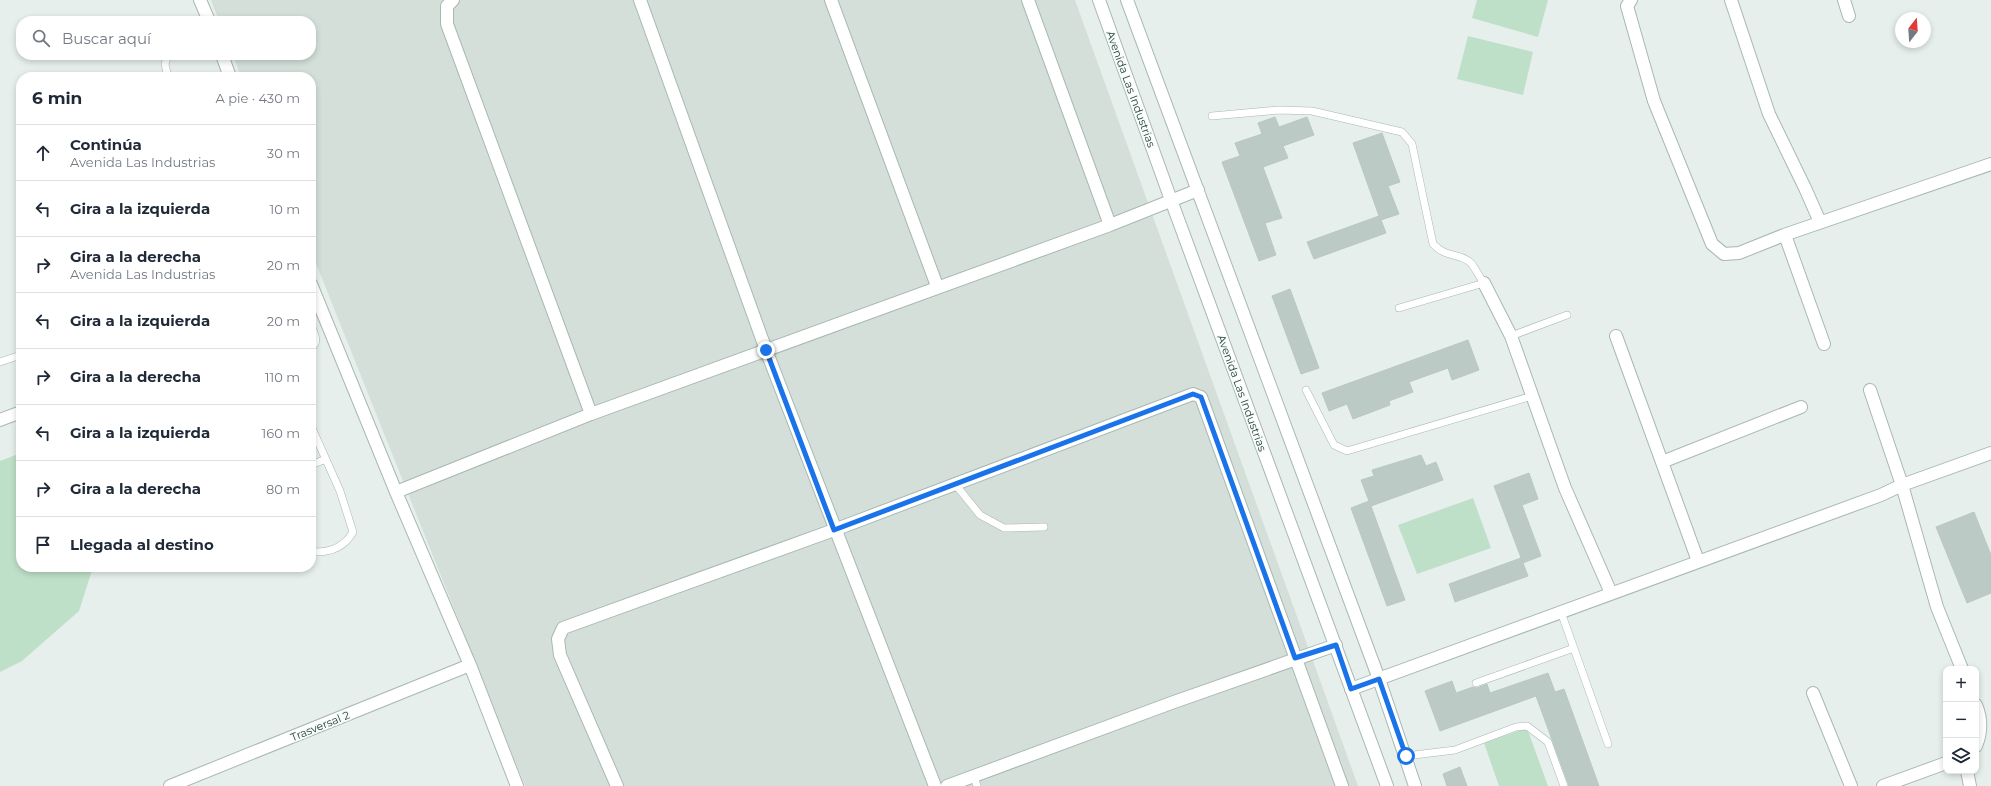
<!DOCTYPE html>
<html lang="es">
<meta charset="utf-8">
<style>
:root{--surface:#fff;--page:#f2f2f3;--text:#1f2937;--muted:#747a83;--line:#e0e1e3}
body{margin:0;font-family:Montserrat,sans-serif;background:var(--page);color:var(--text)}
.controls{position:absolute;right:12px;bottom:12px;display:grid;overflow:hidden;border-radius:8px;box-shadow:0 2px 6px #0003}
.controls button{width:36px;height:36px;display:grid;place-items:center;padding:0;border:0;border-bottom:1px solid var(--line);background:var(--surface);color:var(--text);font:20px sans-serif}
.compass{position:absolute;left:1895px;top:12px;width:36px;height:36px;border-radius:50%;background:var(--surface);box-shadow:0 2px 6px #0003;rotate:17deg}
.stop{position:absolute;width:12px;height:12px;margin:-9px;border:3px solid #1a73e8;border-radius:50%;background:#fff}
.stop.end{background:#1a73e8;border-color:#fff;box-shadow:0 1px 4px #0008}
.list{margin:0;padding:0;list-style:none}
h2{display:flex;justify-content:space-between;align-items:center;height:52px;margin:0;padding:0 16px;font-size:17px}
h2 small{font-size:13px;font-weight:400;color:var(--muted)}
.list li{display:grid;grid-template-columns:26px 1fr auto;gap:12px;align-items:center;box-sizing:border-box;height:56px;padding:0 16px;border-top:1px solid var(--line)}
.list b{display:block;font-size:15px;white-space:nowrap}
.list p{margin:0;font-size:13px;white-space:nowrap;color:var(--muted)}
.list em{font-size:13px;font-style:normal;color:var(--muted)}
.icon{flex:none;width:22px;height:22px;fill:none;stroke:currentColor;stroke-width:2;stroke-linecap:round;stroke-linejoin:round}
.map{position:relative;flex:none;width:1991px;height:786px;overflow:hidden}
.search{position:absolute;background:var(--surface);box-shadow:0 2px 6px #0003;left:16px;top:16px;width:300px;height:44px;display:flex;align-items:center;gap:10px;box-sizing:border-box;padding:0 14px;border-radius:16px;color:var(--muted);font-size:15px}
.panel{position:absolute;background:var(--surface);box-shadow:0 2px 6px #0003;left:16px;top:72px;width:300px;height:500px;border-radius:16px}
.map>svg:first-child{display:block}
.built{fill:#d4dfda}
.green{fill:#bfe0c8}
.building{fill:#bbcac4;stroke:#b8c9c2}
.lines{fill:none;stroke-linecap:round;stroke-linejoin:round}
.service-casing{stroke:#a8b8b2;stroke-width:8}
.minor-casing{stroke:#a8b8b2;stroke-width:14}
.tertiary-casing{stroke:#a8b8b2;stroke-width:14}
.service{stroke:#fff;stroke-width:7}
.minor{stroke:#fff;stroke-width:12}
.tertiary{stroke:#fff;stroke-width:12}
.route{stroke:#1a73e8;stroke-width:5}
.labels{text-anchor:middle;stroke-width:3.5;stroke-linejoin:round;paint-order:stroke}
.street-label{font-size:11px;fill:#24423a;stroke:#f7fbf9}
</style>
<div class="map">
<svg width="1991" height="786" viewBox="0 0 1991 786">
<rect width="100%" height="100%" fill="#e6efeb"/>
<path class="built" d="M211,0H1075L1358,786H525L311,251V77H241L233,55H311V21H219Z"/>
<path class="green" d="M1477,0H1548L1538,37L1472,18Z
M1468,36L1533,52L1523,95L1457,79Z
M21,453V567H93L79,611L22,661L0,672V461Z
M1473,498L1491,548L1417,574L1398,525Z
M1527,728L1548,786H1499L1484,743Z"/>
<path class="building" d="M1275,117L1279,127L1307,117L1314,135L1283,146L1288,158L1263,167L1282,218L1265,223L1276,255L1259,261L1222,162L1240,156L1235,143L1262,134L1258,123Z
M1382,133L1400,182L1388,186L1399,214L1381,220L1386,233L1314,259L1307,242L1379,216L1353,143Z
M1290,289L1319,368L1301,374L1272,296Z
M1468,340L1479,370L1452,380L1448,368L1409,382L1413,392L1389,401L1390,405L1353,419L1347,404L1329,411L1322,393Z
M1421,455L1426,466L1436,462L1443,480L1371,506L1405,600L1387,606L1351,508L1369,501L1361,480L1374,476L1372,470Z
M1529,473L1538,499L1522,505L1541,556L1523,563L1494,486Z
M1974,512L1991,555V593L1967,603L1936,527Z
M1521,558L1528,576L1455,602L1449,584Z
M1548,673L1555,692L1564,689L1599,786H1569L1536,696L1440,731L1425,691L1452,681L1456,693L1473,687L1477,688L1487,684L1490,693Z
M1460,767L1467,786H1447L1443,774Z"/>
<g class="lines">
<g class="service-casing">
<path id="service" d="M168,55L165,64L168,77
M1212,116L1279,110L1312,111L1402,132L1412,144L1433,244C1446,258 1459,253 1470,262C1475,267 1479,277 1484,283L1399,308
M311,325C314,334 320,341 311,348
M1511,336L1567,315
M0,362L21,355
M1306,390L1334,445L1347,451L1532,396
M311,426L340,491L353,532C344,548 329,553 311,552
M311,465L326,459
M955,484L980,515L1004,528L1044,527
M1561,612L1608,744
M1476,683L1574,648
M1406,756L1455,750L1516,727L1527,726L1548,742L1564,786
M974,776L977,786"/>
</g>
<g class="minor-casing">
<path id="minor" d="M200,0L209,21
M453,0L447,6V24L591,414
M640,0L766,350L935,786
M831,0L937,286
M1028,0L1110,225
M1631,0L1627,6L1654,101L1712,244L1724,254L1739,253L1784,235L1991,164
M1731,0L1769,114L1805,188L1820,222
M1844,0L1849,16
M222,55L230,77
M1785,235L1824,344
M1484,283L1511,336L1565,488L1611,593
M311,284L396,492L470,665L517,786
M1616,336L1698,561
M1870,390L1902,485L1937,607L1962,669
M0,420L21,412
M1662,462L1801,407
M396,492L591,414L1110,225L1198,190
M1351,689L1881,495L1902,485L1991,453
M1813,693L1851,786
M1976,705C1982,719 1982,731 1976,746
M1967,771L1970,786
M170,786L470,665
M617,786L560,655L558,639L563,628L834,530L1193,394L1201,397L1342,786
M947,786L1174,702L1336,645
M1883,786L1946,763"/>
</g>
<g class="tertiary-casing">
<path id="tertiary" d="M1099,0L1171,200L1387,786
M1127,0L1379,679L1415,786"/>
</g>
<use href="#service" class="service"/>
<use href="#minor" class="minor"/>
<use href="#tertiary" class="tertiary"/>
</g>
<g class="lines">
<path class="route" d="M766,350L834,530L1193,394L1201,397L1295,658L1336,645L1351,689L1379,679L1406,756"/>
</g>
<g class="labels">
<g class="street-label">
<text transform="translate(1131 89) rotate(70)" y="4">Avenida Las Industrias</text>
<text transform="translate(1242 393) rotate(70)" y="4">Avenida Las Industrias</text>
<text transform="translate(320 726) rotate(-22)" y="4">Trasversal 2</text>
</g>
</g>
</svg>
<div class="controls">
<button>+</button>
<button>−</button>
<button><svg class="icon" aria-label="layers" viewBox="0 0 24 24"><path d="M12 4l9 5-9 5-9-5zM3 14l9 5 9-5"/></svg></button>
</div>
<svg class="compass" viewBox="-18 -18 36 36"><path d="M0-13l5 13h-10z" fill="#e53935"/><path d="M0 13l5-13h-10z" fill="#747a83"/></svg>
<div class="stop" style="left:1406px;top:756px"></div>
<div class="stop end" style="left:766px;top:350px"></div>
<div class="search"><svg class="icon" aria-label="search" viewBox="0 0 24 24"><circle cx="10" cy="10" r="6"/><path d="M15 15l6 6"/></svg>Buscar aquí</div>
<section class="panel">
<h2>6 min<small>A pie · 430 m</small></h2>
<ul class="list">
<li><svg class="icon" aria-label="ahead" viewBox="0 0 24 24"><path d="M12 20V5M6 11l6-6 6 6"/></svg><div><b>Continúa</b><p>Avenida Las Industrias</p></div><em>30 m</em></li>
<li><svg class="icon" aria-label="left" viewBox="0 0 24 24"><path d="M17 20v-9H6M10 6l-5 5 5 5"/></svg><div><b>Gira a la izquierda</b></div><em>10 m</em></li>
<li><svg class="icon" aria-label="right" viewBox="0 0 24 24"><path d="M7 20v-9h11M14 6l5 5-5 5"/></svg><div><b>Gira a la derecha</b><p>Avenida Las Industrias</p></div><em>20 m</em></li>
<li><svg class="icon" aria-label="left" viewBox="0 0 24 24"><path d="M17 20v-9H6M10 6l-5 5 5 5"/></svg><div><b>Gira a la izquierda</b></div><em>20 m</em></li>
<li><svg class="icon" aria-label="right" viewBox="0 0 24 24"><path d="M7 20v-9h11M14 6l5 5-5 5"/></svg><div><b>Gira a la derecha</b></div><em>110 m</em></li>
<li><svg class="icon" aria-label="left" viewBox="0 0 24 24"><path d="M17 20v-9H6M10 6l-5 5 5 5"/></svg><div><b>Gira a la izquierda</b></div><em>160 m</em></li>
<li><svg class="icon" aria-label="right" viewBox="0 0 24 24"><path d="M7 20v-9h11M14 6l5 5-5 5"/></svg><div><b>Gira a la derecha</b></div><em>80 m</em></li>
<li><svg class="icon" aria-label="arrive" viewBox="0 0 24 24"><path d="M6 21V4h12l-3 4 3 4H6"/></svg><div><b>Llegada al destino</b></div></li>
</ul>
</section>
</div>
